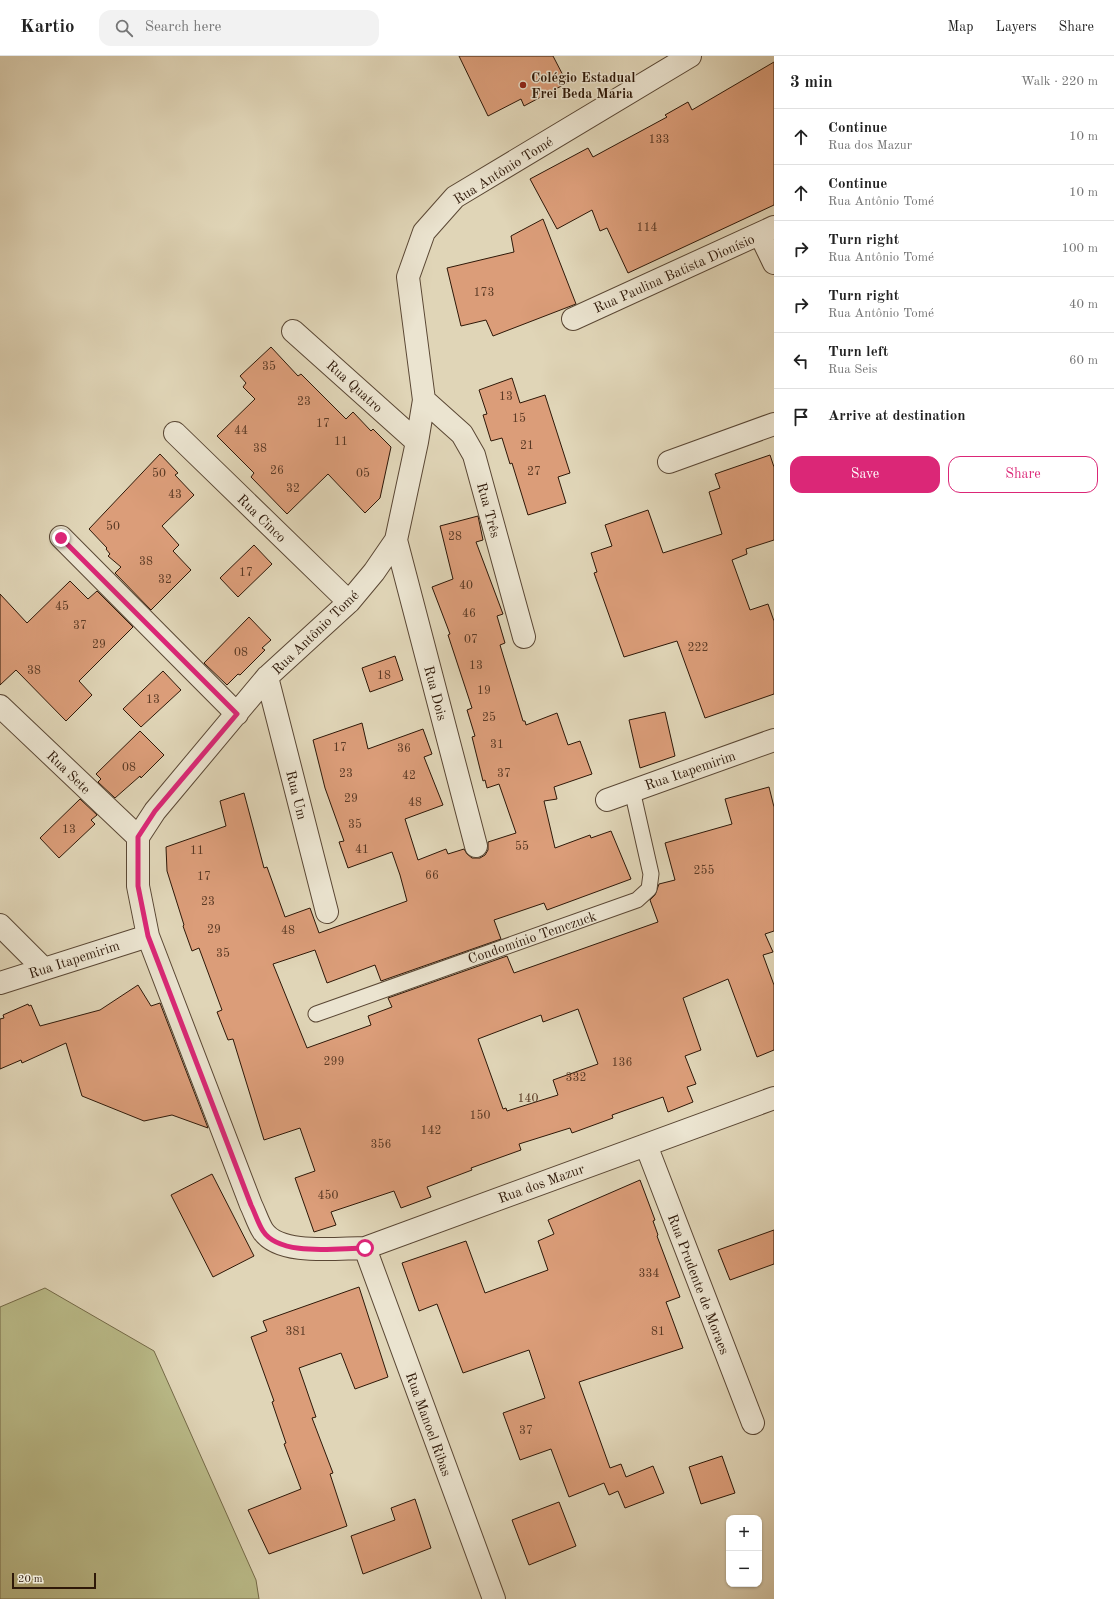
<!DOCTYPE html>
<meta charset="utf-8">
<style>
:root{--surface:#fff;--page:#f2f2f2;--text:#222;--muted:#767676;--line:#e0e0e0;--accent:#db2777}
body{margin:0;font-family:"Old Standard TT",serif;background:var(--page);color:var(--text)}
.controls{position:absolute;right:12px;bottom:12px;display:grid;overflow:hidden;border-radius:8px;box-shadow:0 1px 3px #0004}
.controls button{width:36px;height:36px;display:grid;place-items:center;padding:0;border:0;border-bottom:1px solid var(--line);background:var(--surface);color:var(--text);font:20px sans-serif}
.scale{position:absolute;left:12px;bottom:10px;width:84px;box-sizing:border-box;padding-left:4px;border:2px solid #2e1808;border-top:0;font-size:11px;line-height:14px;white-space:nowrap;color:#2e1808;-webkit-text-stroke:3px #ebe4d0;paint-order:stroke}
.stop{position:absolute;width:12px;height:12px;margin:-9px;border:3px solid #db2777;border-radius:50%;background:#fff}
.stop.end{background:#db2777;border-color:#fff;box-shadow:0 1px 4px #0008}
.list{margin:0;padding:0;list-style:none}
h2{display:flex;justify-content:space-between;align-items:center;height:52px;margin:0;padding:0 16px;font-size:17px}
h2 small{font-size:13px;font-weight:400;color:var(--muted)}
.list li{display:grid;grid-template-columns:26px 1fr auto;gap:12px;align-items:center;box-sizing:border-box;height:56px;padding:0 16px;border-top:1px solid var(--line)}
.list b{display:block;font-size:15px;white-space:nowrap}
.list p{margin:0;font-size:13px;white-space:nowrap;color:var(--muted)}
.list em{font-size:13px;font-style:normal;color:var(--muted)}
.actions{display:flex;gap:8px;padding:12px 16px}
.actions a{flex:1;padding:9px 0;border:1px solid var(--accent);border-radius:12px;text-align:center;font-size:14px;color:var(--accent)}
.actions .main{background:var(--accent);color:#fff}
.icon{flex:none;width:22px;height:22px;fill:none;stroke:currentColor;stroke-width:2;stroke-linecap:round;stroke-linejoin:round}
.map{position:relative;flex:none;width:774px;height:1543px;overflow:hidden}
header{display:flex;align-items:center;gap:24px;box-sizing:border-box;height:56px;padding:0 20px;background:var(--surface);border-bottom:1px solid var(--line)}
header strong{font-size:19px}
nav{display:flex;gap:22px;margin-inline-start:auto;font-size:14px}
.search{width:280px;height:36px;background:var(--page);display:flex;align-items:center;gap:10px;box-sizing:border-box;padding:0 14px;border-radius:12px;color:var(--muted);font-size:15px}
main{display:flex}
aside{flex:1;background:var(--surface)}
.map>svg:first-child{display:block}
.green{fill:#babb89;stroke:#746a48}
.building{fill:#db9d79;stroke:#2e1808;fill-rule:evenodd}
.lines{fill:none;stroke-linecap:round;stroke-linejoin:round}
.service-casing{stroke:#5a4734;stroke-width:17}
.minor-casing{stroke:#5a4734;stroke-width:24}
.service{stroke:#ebe4d0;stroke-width:15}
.minor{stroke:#ebe4d0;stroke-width:22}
.route{stroke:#db2777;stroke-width:5}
.poi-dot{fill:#8f2418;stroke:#ebe4d0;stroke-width:1.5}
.labels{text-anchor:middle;stroke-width:3;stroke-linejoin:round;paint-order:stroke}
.number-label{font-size:12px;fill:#593924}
.poi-label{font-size:14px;font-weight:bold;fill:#2e1808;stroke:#ebe4d0;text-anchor:start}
.street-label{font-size:14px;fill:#2e1808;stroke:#ebe4d0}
</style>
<header>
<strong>Kartio</strong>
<div class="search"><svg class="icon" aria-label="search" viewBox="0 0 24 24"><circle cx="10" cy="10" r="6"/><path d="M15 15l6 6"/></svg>Search here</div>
<nav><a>Map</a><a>Layers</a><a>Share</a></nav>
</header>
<main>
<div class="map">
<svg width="774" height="1543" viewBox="0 0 774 1543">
<rect width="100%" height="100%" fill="#e0d5b7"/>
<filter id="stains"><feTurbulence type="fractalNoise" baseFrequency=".005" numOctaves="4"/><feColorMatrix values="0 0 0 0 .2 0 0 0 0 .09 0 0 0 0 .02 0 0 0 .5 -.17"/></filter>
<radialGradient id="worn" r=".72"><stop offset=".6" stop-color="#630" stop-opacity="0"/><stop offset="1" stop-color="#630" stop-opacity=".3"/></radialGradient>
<path class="green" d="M45,1232L154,1295L256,1524L259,1543H0V1251Z"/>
<path class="building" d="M459,0H553L567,27L524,50L521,43L488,60Z
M774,6V149L628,217L607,172L600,175L592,154L557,173L530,123L588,92L593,101L667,61L665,59L688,46L692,54Z
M543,163L576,248L493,280L486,264L461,270L447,212L514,196L511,180Z
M271,291L298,320L301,318L346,363L353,356L371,375L373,373L391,391L380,442L365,457L328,418L287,458L251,421L254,417L217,380L255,343L243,331L246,327L240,320Z
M512,322L520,347L545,339L570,417L558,421L566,447L528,459L512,407L510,408L502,382L491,385L483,359L487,358L479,334Z
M160,398L178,417L175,419L194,439L162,470L179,489L173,495L191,514L151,554L115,517L121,511L108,500L110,498L106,493L107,492L89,473Z
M770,399L774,411V484L746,493L747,498L732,504L750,554L768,548L774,565V638L705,662L677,585L624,601L594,517L597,516L591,497L612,490L605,469L648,454L663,497L722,478L709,436L720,432L715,418Z
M478,460L483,484L476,486L503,558L497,560L505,587L500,589L523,665H525L526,669L557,657L568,689L580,685L592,718L554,731L557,743L544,745L555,792L590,779L591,782L611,775L631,823L547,854L544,847L494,864L501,883L381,925L375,909L327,927L315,894L273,908L307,992L371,969L368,960L392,951L388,942L507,900L514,917L658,866L650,844L655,839L659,828L675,824L665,787L732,768L725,743L769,731L774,751V875L765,878L773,896L763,899L774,929V994L757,1001L728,923L683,942L701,994L685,1000L696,1028L687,1031L693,1046L668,1056L663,1041L612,1059L613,1062L572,1077L570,1072L519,1088L521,1094L471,1112L472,1114L427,1131L431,1141L401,1152L394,1135L331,1156L336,1169L314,1176L295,1122L315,1115L300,1072L264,1084L233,983L228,984L217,956L222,954L199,892L192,895L183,870L184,869L167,815L166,791L226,770L220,745L244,737L264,812L267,811L285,861L310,852L319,877L407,845L400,819L392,796L348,812L339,786L344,785L325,732L313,684L362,667L368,693L423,673L432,698L424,701L443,749L405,763L418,804L446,793L448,798L464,793L467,798L472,802H480L485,799L488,794V786L516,777L499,728L487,732L485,724L483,725L472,681L475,680L467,654L472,652L448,579L450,578L432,531L453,523L440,470ZM578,953L598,1008L553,1024L558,1039L507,1055L506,1052L503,1053L478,983L541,959L543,966Z
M254,489L272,508L238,541L220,522Z
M70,525L88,543L97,535L133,571L79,625L92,639L66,665L16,614L0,629V538L27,567Z
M249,561L271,584L262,592L265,594L240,619L238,618L227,629L204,607Z
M395,600L403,624L370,636L362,612Z
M163,615L181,634L141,671L123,653Z
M665,656L675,700L640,712L629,664Z
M140,675L164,699L141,722L140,720L115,742L98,726L101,723L96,718Z
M80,743L97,759L91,764L95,768L59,802L40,782Z
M138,929L151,950L160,947L208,1072L172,1059L144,1065L82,1040L66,987L22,1007L21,1004L0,1013V963L4,962L3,959L28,948L29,950L31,949L40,970L100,954Z
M212,1118L254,1200L213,1221L171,1139Z
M640,1124L655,1164L653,1165L658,1179L657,1180L680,1241L666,1246L683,1292L579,1326L610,1412L621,1408L626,1421L653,1410L664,1437L625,1452L618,1435L609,1439L604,1427L569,1441L551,1393L520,1404L503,1357L545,1342L529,1294L463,1317L437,1248L419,1255L402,1207L466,1185L485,1237L548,1214L538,1185L554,1178L548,1164Z
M774,1174V1208L730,1224L718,1194Z
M359,1231L388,1321L355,1333L341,1297L299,1312L316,1361L312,1362L333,1417L330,1418L347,1470L269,1498L248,1454L301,1433L284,1388L286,1387L272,1346L274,1345L251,1281L267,1275L263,1265Z
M722,1400L735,1437L701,1448L689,1411Z
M415,1443L431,1492L363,1518L351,1480L395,1464L391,1452Z
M559,1446L576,1490L529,1509L512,1464Z"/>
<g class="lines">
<g class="service-casing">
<path id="service" d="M316,958L637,844L649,833L651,818L632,734"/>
</g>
<g class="minor-casing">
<path id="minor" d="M690,0L455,141L424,176L408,221L424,344L417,386L396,484L374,516L349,546L267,621L155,755L138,781V830L148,880L251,1149C255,1157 258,1167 263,1175C280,1200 337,1192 365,1192L774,1042
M760,178L774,207
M573,263L774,171
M293,275L417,386
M424,344L462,378L474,399L524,581
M175,377L349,546
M669,406L774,368
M61,481L237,658
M396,484L476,790
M267,621L327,856
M0,650L138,781
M607,744L774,684
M0,869L44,913
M0,927L148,880
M646,1089L753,1367
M365,1192L494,1543"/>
</g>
<use href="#service" class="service"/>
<use href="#minor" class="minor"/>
</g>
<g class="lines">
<path class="route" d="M61,482L237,658L155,755L138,781V830L148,880L251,1149C255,1157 258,1167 263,1175C280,1201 337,1192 365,1192"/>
</g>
<circle class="poi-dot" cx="523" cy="29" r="4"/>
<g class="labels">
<g class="number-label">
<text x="659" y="87">133</text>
<text x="647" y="175">114</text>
<text x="484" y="240">173</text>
<text x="269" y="314">35</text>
<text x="506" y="344">13</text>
<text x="304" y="349">23</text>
<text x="519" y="366">15</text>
<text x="323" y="371">17</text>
<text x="241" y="378">44</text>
<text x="341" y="389">11</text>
<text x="527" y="393">21</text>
<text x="260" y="396">38</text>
<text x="277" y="418">26</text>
<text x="534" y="419">27</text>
<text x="159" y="421">50</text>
<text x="363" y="421">05</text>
<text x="293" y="436">32</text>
<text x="175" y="442">43</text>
<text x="113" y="474">50</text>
<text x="455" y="484">28</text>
<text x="146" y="509">38</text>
<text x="246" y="520">17</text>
<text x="165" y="527">32</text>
<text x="466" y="533">40</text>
<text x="62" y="554">45</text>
<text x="469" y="561">46</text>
<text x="80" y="573">37</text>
<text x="471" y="587">07</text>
<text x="99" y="592">29</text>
<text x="698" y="595">222</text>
<text x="241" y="600">08</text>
<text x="476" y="613">13</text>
<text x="34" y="618">38</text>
<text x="384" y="623">18</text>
<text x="484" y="638">19</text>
<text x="153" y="647">13</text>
<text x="489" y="665">25</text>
<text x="497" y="692">31</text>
<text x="340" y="695">17</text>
<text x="404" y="696">36</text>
<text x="129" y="715">08</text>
<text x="346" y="721">23</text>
<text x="504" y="721">37</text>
<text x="409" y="723">42</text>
<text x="351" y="746">29</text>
<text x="415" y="750">48</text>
<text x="355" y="772">35</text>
<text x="69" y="777">13</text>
<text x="522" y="794">55</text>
<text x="362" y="797">41</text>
<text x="197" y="798">11</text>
<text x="704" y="818">255</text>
<text x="432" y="823">66</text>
<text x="204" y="824">17</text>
<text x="208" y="849">23</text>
<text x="214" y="877">29</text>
<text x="288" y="878">48</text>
<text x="223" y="901">35</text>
<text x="334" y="1009">299</text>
<text x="622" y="1010">136</text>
<text x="576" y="1025">332</text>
<text x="528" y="1046">140</text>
<text x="480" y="1063">150</text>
<text x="431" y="1078">142</text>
<text x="381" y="1092">356</text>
<text x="328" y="1143">450</text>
<text x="649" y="1221">334</text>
<text x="296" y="1279">381</text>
<text x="658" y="1279">81</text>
<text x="526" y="1378">37</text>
</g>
<g class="poi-label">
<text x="531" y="26">Colégio Estadual<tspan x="531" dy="16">Frei Beda Maria</tspan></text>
</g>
<g class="street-label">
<text transform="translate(503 114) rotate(-32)" y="5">Rua Antônio Tomé</text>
<text transform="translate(674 217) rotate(-24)" y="5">Rua Paulina Batista Dionísio</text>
<text transform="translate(355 330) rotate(42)" y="5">Rua Quatro</text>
<text transform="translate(489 454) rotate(75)" y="5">Rua Três</text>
<text transform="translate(262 462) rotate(44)" y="5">Rua Cinco</text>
<text transform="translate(315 576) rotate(-44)" y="5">Rua Antônio Tomé</text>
<text transform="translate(436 637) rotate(75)" y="5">Rua Dois</text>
<text transform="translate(690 714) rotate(-19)" y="5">Rua Itapemirim</text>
<text transform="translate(69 716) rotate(44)" y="5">Rua Sete</text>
<text transform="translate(297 739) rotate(76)" y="5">Rua Um</text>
<text transform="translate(532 881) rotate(-19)" y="5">Condomínio Temczuck</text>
<text transform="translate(74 903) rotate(-18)" y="5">Rua Itapemirim</text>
<text transform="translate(541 1127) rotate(-20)" y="5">Rua dos Mazur</text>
<text transform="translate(699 1228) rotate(69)" y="5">Rua Prudente de Moraes</text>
<text transform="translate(429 1368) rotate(70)" y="5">Rua Manoel Ribas</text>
</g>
</g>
<rect width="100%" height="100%" filter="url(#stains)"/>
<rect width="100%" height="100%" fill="url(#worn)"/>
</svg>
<div class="controls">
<button>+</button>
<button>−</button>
</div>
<div class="scale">20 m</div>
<div class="stop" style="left:365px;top:1192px"></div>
<div class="stop end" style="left:61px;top:482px"></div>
</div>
<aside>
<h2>3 min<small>Walk · 220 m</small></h2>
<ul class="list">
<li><svg class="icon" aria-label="ahead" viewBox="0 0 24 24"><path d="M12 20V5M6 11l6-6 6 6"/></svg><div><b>Continue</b><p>Rua dos Mazur</p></div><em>10 m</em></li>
<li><svg class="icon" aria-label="ahead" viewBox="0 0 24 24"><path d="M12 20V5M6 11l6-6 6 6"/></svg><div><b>Continue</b><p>Rua Antônio Tomé</p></div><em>10 m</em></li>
<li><svg class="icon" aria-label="right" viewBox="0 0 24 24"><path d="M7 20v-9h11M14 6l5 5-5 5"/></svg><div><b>Turn right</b><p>Rua Antônio Tomé</p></div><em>100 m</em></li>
<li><svg class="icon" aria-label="right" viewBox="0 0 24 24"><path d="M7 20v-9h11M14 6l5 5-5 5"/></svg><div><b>Turn right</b><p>Rua Antônio Tomé</p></div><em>40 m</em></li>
<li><svg class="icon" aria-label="left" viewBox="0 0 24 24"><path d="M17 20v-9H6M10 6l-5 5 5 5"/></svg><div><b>Turn left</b><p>Rua Seis</p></div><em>60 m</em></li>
<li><svg class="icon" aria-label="arrive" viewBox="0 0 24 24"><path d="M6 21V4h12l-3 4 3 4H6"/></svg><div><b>Arrive at destination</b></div></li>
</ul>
<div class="actions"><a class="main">Save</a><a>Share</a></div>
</aside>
</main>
